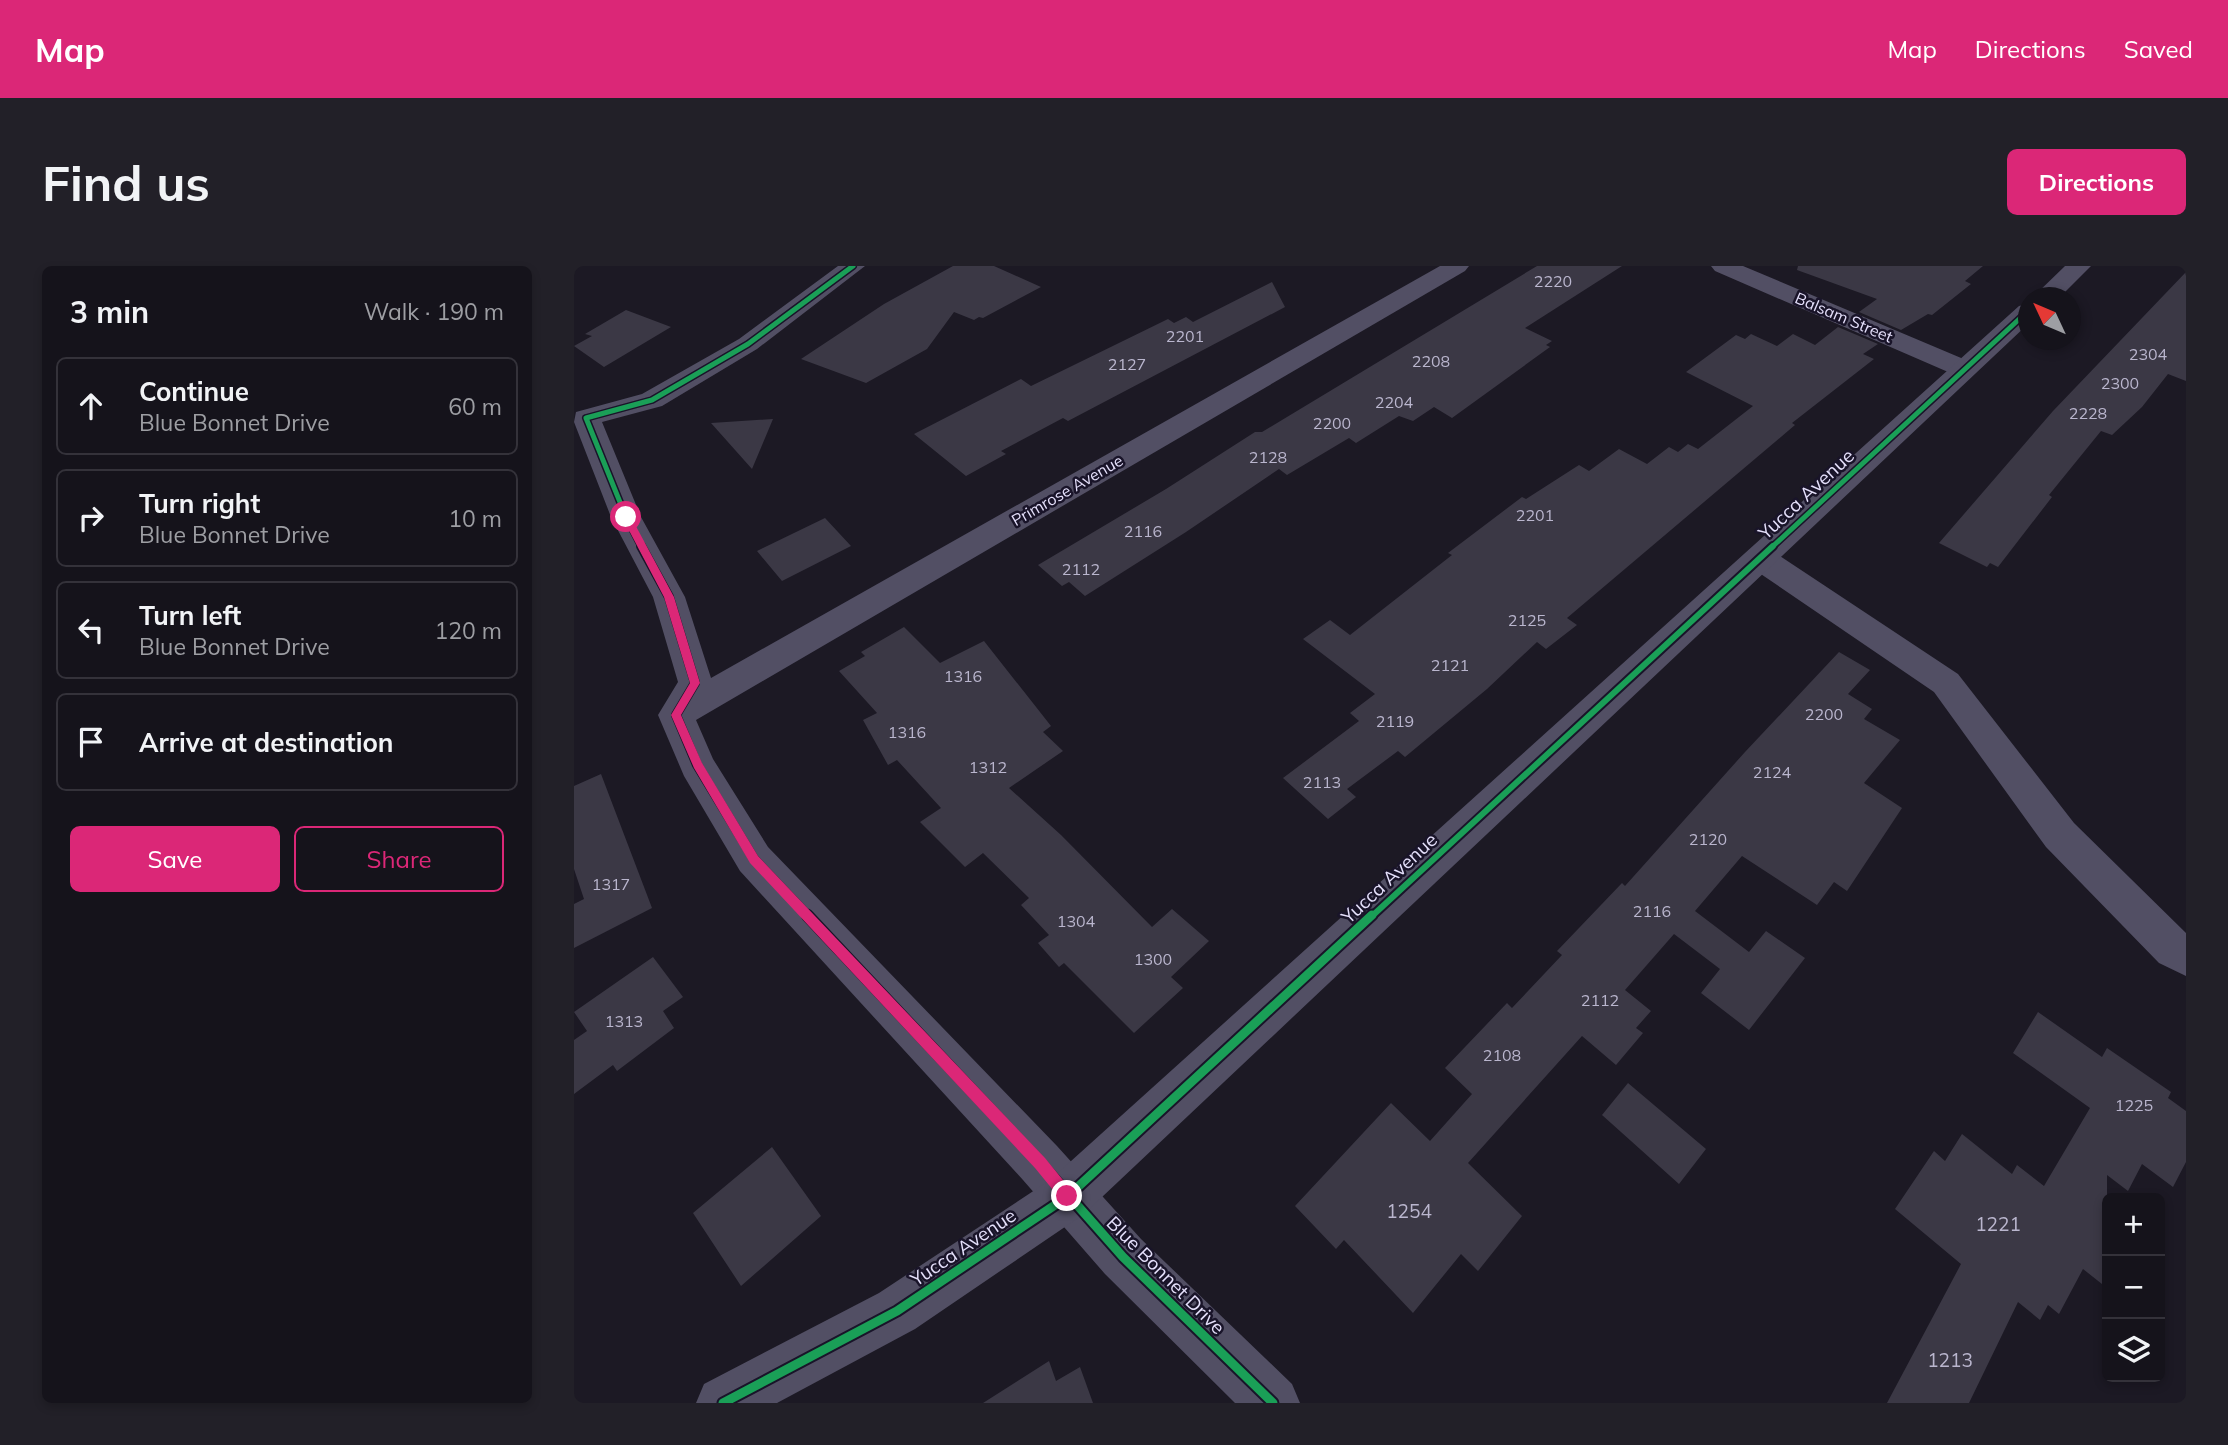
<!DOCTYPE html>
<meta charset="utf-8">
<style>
:root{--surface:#15131b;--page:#222028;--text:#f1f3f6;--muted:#9d9ea3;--line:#34323a;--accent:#db2777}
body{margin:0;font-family:Mulish,sans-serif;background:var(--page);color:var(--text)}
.controls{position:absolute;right:21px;bottom:21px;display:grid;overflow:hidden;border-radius:10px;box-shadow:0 4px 10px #0003}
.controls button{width:63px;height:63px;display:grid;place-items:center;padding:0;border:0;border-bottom:2px solid var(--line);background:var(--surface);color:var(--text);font:35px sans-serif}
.compass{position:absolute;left:1444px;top:21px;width:63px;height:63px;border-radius:50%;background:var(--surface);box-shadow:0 4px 10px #0003;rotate:314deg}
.stop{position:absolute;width:21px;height:21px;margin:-16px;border:5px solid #db2777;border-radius:50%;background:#fff}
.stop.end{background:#db2777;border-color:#fff;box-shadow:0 2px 7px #0008}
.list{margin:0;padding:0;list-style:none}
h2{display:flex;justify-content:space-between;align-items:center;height:91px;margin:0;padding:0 28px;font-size:30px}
h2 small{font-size:23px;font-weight:400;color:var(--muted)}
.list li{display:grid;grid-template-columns:46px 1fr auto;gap:21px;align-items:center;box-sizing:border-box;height:98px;margin:0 14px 14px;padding:0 14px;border:2px solid var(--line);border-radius:10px}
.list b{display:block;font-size:26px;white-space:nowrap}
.list p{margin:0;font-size:23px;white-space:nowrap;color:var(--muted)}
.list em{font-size:23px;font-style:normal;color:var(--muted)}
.actions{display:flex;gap:14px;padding:21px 28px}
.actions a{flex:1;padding:16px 0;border:2px solid var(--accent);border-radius:10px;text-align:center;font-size:24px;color:var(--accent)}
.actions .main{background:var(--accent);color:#fff}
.icon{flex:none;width:38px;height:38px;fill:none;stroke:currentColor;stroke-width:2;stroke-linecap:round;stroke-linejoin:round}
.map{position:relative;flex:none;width:1612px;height:1137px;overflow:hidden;border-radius:10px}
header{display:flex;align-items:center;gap:42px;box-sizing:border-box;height:98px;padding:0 35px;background:var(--accent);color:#fff}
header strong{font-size:33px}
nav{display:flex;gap:38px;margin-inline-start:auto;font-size:24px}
.intro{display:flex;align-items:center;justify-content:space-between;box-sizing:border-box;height:168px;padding:0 42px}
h1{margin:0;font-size:49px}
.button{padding:18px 32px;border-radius:10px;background:var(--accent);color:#fff;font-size:24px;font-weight:700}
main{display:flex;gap:42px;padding:0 42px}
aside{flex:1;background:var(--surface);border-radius:10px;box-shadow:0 4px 10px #0003}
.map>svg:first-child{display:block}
.building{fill:#3b3845}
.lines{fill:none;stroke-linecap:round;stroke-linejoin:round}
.minor{fill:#524f64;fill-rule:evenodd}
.tertiary{fill:#524f64;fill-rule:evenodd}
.cycleway-far2-casing{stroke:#191429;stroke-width:8}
.cycleway-far1-casing{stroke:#191429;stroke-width:10}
.cycleway-casing{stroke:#191429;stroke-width:13}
.cycleway-far2{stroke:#1a9f57;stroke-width:5}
.cycleway-far1{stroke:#1a9f57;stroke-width:6}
.cycleway{stroke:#1a9f57;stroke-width:9}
.route{fill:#db2777}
.labels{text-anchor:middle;stroke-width:5;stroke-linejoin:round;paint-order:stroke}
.number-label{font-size:16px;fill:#bab6ce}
.far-street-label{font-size:16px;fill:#e5e0fb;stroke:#191429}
.street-label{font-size:19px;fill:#e5e0fb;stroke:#191429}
.near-number-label{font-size:19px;fill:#bab6ce}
</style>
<header>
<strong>Map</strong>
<nav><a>Map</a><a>Directions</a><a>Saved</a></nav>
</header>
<div class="intro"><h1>Find us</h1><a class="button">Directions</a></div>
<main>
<aside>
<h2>3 min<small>Walk · 190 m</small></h2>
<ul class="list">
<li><svg class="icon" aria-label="ahead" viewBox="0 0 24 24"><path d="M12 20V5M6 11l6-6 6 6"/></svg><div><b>Continue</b><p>Blue Bonnet Drive</p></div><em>60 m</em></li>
<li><svg class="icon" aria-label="right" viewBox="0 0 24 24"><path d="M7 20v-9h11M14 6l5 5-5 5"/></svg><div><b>Turn right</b><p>Blue Bonnet Drive</p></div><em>10 m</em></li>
<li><svg class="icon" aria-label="left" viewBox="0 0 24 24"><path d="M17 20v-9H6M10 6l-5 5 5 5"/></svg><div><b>Turn left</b><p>Blue Bonnet Drive</p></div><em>120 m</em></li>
<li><svg class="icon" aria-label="arrive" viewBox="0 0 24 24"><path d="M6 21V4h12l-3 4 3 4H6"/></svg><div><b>Arrive at destination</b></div></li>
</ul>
<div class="actions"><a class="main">Save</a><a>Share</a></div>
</aside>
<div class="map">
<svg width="1612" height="1137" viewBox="0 0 1612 1137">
<rect width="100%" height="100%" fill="#1c1924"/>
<path class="building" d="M379,0H420L467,21L409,52L405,51L400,54L380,46L353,83L292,117L227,93L310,38Z
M963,0H1048L951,62L978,75L972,79L976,81L878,152L860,141L839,155L825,150L782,177L775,172L713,209L705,203L612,266L511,330L495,316L488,320L464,299L592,223L681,166H688Z
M1224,0H1409L1391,15L1397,18L1358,49L1354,48L1327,64L1285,46L1303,33L1223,4Z
M1612,6V115L1594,108L1568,141L1538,169L1527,165L1475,229L1478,231L1424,301L1416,297L1413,301L1365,277L1479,145Z
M698,16L711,41L494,155L489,152L427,185L432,188L392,210L340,168L447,113L457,120L594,53L600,57L612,51L619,56Z
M52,44L97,61L30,101L0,80L18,70L11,68Z
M1264,61L1304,78L1289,88L1300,93L1218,157L1221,159L993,352L1003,359L972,383L963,376L913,423L831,491L824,485L773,523L782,531L754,553L709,512L785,455L776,447L801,428L729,373L756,354L776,369L878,289L874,287L948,231L952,233L1005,199L1015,205L1045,183L1073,198L1095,181L1104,186L1114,178L1124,183L1179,140L1112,106L1162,69L1171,73L1177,68L1203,80L1219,68L1241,79Z
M199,153L178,203L137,157Z
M251,252L277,280L208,315L183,285Z
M330,361L366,397L410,375L477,460L469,466L489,485L435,522L487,569L578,661L598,643L635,675L597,711L609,722L560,767L490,697L485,701L464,677L475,669L447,639L455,632L409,587L391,601L346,556L367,542L323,494L314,499L289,454L303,447L265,405L291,390L287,386Z
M1265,386L1296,404L1274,428L1298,443L1290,453L1326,474L1290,517L1328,542L1273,625L1260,616L1243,639L1168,590L1121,645L1175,686L1192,665L1231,692L1175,764L1127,727L1146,703L1100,668L1051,724L1077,745L1062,762L1069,767L1042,799L1008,770L894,897L948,950L904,1005L887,988L839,1047L770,974L762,983L721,940L817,837L856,875L898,828L871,802L933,737L938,742L988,689L983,685L1048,617L1051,620L1171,486Z
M27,508L78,642L0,682V638L10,633L0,603V520Z
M79,691L109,731L89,745L100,762L43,805L39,799L0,828V774L13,765L0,746Z
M1464,746L1528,791L1533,782L1597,826L1594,832L1612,845V896L1599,921L1568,898L1554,925L1533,909V1022L1509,1003L1485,1048L1474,1039L1466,1054L1444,1036L1395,1137H1313L1387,998L1321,943L1360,885L1371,895L1388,868L1438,908L1443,899L1470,920L1516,842L1439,787Z
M1054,817L1132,883L1105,918L1028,849Z
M198,881L247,950L167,1020L119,947Z
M475,1095L482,1115L506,1101L519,1137H409Z"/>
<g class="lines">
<path class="minor" d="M264,0H291L183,83L88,140L28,156L67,251L111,331L137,412L866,0H895L891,5L122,454L139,493L194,581L483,880L567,973L718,1118L726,1137H661L531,1008L449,914L166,605L110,510L84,449L104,416L79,331L37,251L0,156L2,146L68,128L165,73Z
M1137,0H1169L1399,97L1403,103L1399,109L1390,111L1381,109L1141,5Z
M1186,281L1197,284L1384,408L1500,557L1612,667V710L1585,697L1472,581L1360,426L1175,300L1170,292L1175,284Z"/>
<path class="tertiary" d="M1491,0H1517L1485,32H1458Z
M1454,38V58L510,948L341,1063L203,1137H122L130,1118L305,1027L476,914L1445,40Z"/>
<g class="cycleway-far2-casing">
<path id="cycleway-far2" d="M68,282L52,251L12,152L78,134L174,78L279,0
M1197,282L1454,45"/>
</g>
<g class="cycleway-far1-casing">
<path id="cycleway-far1" d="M67,280L95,331L121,417L102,449L123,499L180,593L235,651
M797,651L1199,280"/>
</g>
<g class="cycleway-casing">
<path id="cycleway" d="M233,649L466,897L549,991L699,1137
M149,1137L323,1045L493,931L798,649"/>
</g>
<use href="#cycleway-far2" class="cycleway-far2"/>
<use href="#cycleway-far1" class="cycleway-far1"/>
<use href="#cycleway" class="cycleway"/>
</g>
<path class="route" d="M49,249L57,251L100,331L126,417L107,449L128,497L184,590L471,892L498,925V935H488L461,902L176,597L120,502L97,449L116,417L90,331L48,251Z"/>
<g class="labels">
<g class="number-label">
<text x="979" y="21">2220</text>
<text x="611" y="76">2201</text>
<text x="1574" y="94">2304</text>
<text x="857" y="101">2208</text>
<text x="553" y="104">2127</text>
<text x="1546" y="123">2300</text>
<text x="820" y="142">2204</text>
<text x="1514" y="153">2228</text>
<text x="758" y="163">2200</text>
<text x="694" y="197">2128</text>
<text x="961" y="255">2201</text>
<text x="569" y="271">2116</text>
<text x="507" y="309">2112</text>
<text x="953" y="360">2125</text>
<text x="876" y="405">2121</text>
<text x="389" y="416">1316</text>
<text x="1250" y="454">2200</text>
<text x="821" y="461">2119</text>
<text x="333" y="472">1316</text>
<text x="414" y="507">1312</text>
<text x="1198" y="512">2124</text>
<text x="748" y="522">2113</text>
<text x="1134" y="579">2120</text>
<text x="37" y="624">1317</text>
<text x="1078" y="651">2116</text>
<text x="502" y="661">1304</text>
<text x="579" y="699">1300</text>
<text x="1026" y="740">2112</text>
<text x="50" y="761">1313</text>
<text x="928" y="795">2108</text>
<text x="1560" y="845">1225</text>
</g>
<g class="far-street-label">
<text transform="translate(1270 51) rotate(23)" y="6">Balsam Street</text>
<text transform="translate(493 224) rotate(-30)" y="6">Primrose Avenue</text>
</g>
<g class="street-label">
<text transform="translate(1232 228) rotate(-43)" y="7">Yucca Avenue</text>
<text transform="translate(815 612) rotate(-43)" y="7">Yucca Avenue</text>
<text transform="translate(389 981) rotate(-34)" y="7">Yucca Avenue</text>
<text transform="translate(592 1009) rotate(45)" y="7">Blue Bonnet Drive</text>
</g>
<g class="near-number-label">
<text x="835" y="952">1254</text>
<text x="1424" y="965">1221</text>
<text x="1376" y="1101">1213</text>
</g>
</g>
</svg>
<div class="controls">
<button>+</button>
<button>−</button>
<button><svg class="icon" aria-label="layers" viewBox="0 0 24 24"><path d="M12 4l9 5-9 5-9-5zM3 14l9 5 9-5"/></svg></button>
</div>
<svg class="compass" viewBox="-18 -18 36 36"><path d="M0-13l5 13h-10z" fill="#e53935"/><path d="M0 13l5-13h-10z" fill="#9d9ea3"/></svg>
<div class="stop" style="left:52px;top:251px"></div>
<div class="stop end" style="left:493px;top:930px"></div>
</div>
</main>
